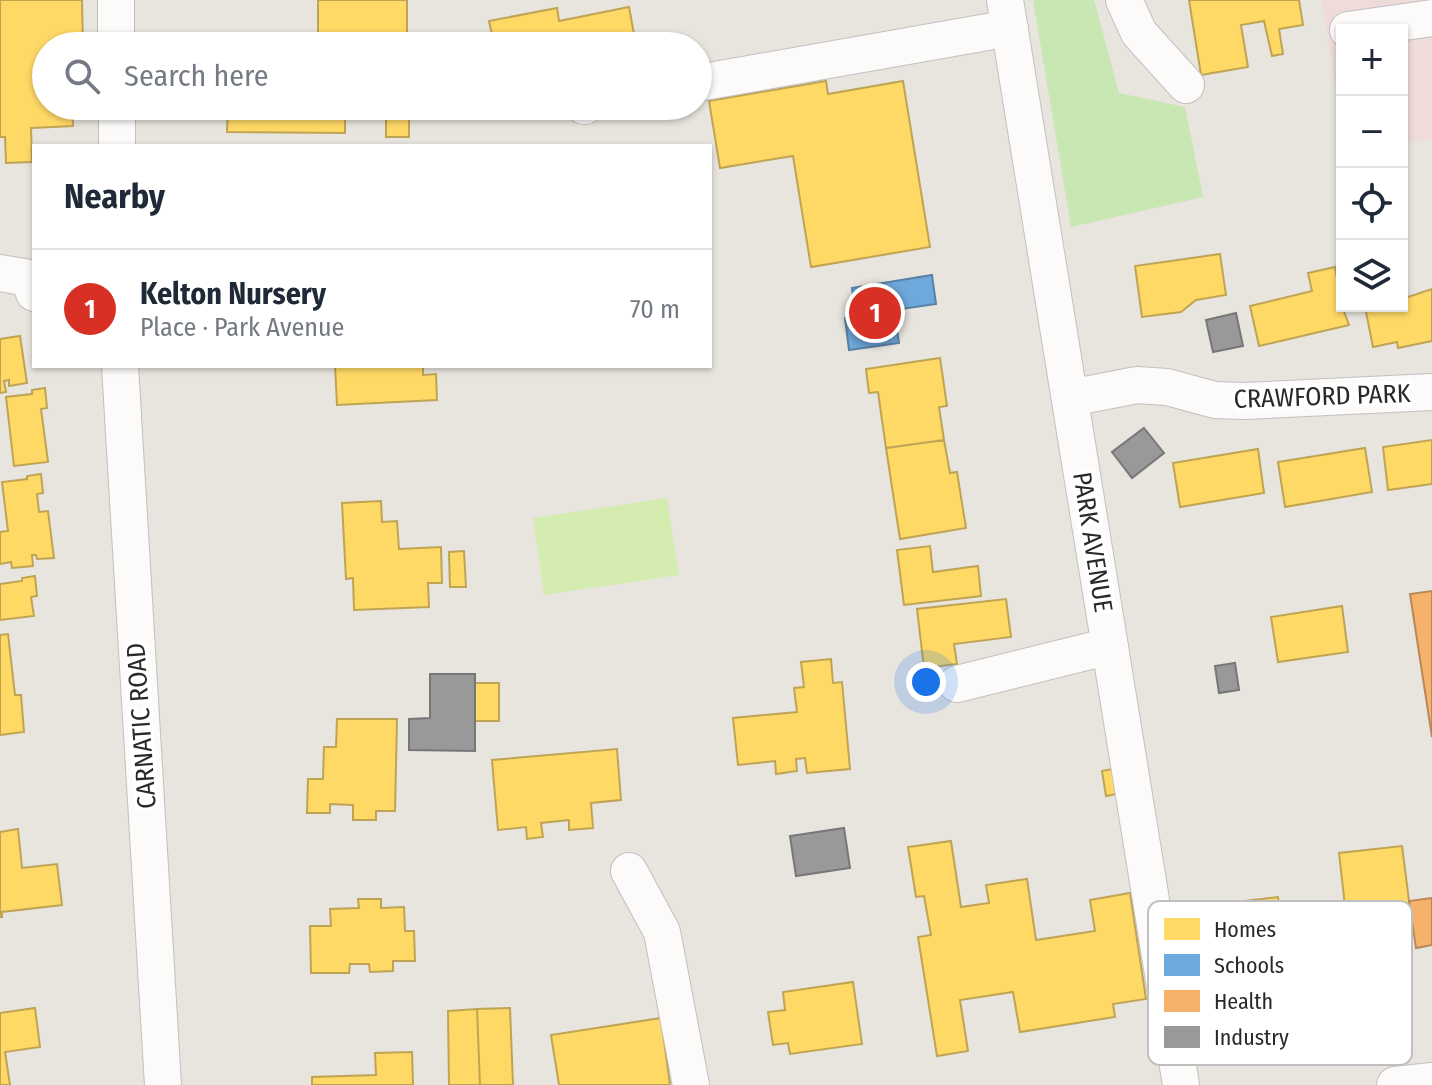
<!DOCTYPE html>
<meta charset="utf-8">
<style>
:root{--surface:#fff;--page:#f2f2f3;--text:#1f2937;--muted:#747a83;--line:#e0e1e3;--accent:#d93025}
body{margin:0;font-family:"Fira Sans Condensed",sans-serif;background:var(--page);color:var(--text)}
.controls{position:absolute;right:24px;top:24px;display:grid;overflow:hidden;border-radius:0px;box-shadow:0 2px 6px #0004}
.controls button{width:72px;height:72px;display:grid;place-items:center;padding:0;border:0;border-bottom:2px solid var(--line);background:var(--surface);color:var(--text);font:40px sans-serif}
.you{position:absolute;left:926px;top:682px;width:28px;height:28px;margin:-20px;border:6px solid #fff;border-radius:50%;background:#1a73e8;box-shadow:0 0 0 12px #1a73e833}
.badge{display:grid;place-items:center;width:52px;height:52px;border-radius:50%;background:var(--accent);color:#fff;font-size:26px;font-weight:700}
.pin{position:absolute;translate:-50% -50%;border:4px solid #fff;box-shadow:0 2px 8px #0006}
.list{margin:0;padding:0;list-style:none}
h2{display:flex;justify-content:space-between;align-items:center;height:104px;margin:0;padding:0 32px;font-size:34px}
h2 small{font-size:26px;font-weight:400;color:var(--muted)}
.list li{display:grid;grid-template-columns:52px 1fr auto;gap:24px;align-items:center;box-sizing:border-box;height:120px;padding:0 32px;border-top:2px solid var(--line)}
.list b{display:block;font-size:30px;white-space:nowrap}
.list p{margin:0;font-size:26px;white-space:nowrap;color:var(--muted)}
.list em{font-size:26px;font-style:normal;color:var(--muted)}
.icon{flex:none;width:44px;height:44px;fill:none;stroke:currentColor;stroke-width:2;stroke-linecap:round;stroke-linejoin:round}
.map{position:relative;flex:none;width:1432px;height:1085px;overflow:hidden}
.search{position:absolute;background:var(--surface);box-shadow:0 2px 6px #0004;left:32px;top:32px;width:680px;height:88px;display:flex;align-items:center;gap:20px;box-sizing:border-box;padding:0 28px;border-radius:44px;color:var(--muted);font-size:30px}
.panel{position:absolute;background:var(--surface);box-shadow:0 2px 6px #0004;left:32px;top:144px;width:680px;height:224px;border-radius:0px}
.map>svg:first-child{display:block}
.medical{fill:#efdcda}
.green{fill:#c8e7b3}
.pitch{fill:#d4ecb0}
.homes{fill:#ffd966;stroke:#bfa454;stroke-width:2}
.schools{fill:#6fa8dc;stroke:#5a82a6;stroke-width:2}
.health{fill:#f6b26b;stroke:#b88957;stroke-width:2}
.industry{fill:#999;stroke:#777;stroke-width:2}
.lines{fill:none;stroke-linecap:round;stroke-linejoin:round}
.minor-casing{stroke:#c1c0c0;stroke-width:38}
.minor{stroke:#fcfbfa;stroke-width:36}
.labels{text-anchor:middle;stroke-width:8;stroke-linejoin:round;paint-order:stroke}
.street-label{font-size:26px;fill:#292929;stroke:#fff}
.key{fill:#fff;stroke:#bfbfbf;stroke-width:2}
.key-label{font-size:22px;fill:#292929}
</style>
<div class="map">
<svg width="1432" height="1085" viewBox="0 0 1432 1085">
<rect width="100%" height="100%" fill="#e8e4de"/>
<path class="medical" d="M1321,0H1432V139L1402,144V30H1342V122Z"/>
<path class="green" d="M1033,0H1094L1119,93L1185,107L1203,197L1071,227Z"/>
<path class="pitch" d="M667,498L679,575L544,595L533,518Z"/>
<path class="homes" d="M0,0H82L83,46H46V106H72L73,126L31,128L32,162L6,163L5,137H0Z
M318,0H407V46H359V36H318Z
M1189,0H1299L1303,25L1279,29L1283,54L1272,56L1264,21L1241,25L1248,67L1201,75Z
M629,7L634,34L571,46H473V43L493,39L489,21L557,8L559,21Z
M826,81L828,94L903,81L930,247L811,267L793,156L720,168L709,101Z
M228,106H345V133L227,132Z
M364,106H409V137H386V115H364Z
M1220,254L1226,295L1196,300L1181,312L1142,317L1135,266Z
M1335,267L1342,306L1349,325L1259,346L1250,306L1312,291L1308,273Z
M1432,289V341L1398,348L1397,342L1373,347L1365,307L1402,306V299Z
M20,336L27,383L9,386V380L4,381L6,392L0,393V339Z
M940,358L947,406L939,407L944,440L886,448L878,392L869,393L866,369Z
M335,366H423V375L436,374L437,400L337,405Z
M45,388L47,408L41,409L48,462L14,466L6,397L32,394V390Z
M944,440L950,473L957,472L966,528L900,539L886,448Z
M1432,440V484L1388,490L1383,447Z
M1365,448L1372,492L1285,507L1278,462Z
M1258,449L1264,493L1180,507L1173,463Z
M41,474L43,493L37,494L39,512L48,511L54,558L37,559L36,555H32L33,566L12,568L11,562L0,564V532L8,531L2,482L27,479V476Z
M381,501L382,522L397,521L399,549L441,547L442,583H428L429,607L354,610L353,578L346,579L342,503Z
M930,546L933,572L978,566L981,596L904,605L897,550Z
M464,551L466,587H450L449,552Z
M35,576L37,596L31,597L34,616L0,620V584L22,581V578Z
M1006,599L1011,637L954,644L957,664L924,668L917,609Z
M1342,606L1348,652L1278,662L1271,617Z
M8,634L15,695H21L24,732L0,735V635Z
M831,659L833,683L842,682L850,769L807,773L805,758L796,759L797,771L776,774L775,761L738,765L733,718L797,712L794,688L804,687L801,662Z
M475,683H499V721H475Z
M337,719H397L395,811H376V820H353V805L330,804V813H307L308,779H323L324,747H336Z
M617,749L621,800L591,803L593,828L569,830V820L541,823L543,837L527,839L526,827L498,830L492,760Z
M1118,768L1122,793L1106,796L1102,771Z
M18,829L22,868L57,864L62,905L2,912V917H0V832Z
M951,841L961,907L989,903L986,885L1027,879L1036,940L1095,931L1090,900L1130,893L1146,999L1113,1004L1115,1017L1020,1032L1013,992L960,1000L968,1051L937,1056L918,937L931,935L924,896L916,897L908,847Z
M1402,846L1413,932L1367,938L1372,975L1343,978L1345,992L1321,995L1319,982L1256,990L1255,983L1209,989L1201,924L1247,918L1244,901L1278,897L1280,913L1345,906L1339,853Z
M358,899H381V908L404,907L405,931H414L415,961H393V971L370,972L369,964H350L349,973H311L310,926H331L330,909L359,908Z
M853,982L862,1044L790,1054L788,1043L773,1045L768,1012L785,1010L783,992Z
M35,1008L40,1047L5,1052L10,1085H0V1013Z
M510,1008L513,1085H480L477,1009Z
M477,1009L480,1085H449L448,1011Z
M661,1018L670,1085H559L551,1035Z
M412,1052L413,1085H312V1077L376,1075L375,1053Z"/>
<path class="schools" d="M932,275L936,304L894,310L899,343L849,350L845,318L856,316L852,288Z"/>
<path class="health" d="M1432,591V737L1410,594Z
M1432,898V945L1416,948L1409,901Z"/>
<path class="industry" d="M1236,313L1243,346L1213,352L1206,320Z
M1144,428L1164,453L1132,478L1112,452Z
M1235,663L1239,690L1219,693L1215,666Z
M430,674H475V751L409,750V719L430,718Z
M844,828L850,868L796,876L790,836Z"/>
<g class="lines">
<g class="minor-casing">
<path id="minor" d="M116,0V46
M1005,0L1181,1085
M1124,0L1139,33L1186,85
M1348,30L1432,18
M698,83L1010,28
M117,106V146
M584,106H585
M0,273L29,278L34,293
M120,366L163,1085
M1070,398L1137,385L1167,387L1215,400L1245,401L1432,392
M957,684L1110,646
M629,871L662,932L691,1085
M1395,1085L1432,1081"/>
</g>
<use href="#minor" class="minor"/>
</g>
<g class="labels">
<g class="street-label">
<text transform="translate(1322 396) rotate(-2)" y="9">CRAWFORD PARK</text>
<text transform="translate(1093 542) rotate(81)" y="9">PARK AVENUE</text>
<text transform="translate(141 726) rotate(-94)" y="9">CARNATIC ROAD</text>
</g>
</g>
<rect x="1148" y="901" width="264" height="164" rx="12" class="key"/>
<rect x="1164" y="918" width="36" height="22" fill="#ffd966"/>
<rect x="1164" y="954" width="36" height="22" fill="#6fa8dc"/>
<rect x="1164" y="990" width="36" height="22" fill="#f6b26b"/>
<rect x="1164" y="1026" width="36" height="22" fill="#999"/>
<g class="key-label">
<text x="1214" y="937">Homes</text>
<text x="1214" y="973">Schools</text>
<text x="1214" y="1009">Health</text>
<text x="1214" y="1045">Industry</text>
</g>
</svg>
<div class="controls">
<button>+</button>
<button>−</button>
<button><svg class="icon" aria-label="locate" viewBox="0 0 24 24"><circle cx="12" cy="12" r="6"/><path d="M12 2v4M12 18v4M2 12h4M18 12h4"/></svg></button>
<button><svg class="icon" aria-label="layers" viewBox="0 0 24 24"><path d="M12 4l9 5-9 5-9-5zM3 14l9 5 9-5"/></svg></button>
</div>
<div class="you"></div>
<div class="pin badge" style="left:875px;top:313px">1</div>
<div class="search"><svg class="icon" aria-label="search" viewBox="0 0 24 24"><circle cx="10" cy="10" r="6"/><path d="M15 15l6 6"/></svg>Search here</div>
<section class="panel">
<h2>Nearby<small></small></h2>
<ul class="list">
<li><span class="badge">1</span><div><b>Kelton Nursery</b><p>Place · Park Avenue</p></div><em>70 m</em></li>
</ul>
</section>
</div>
